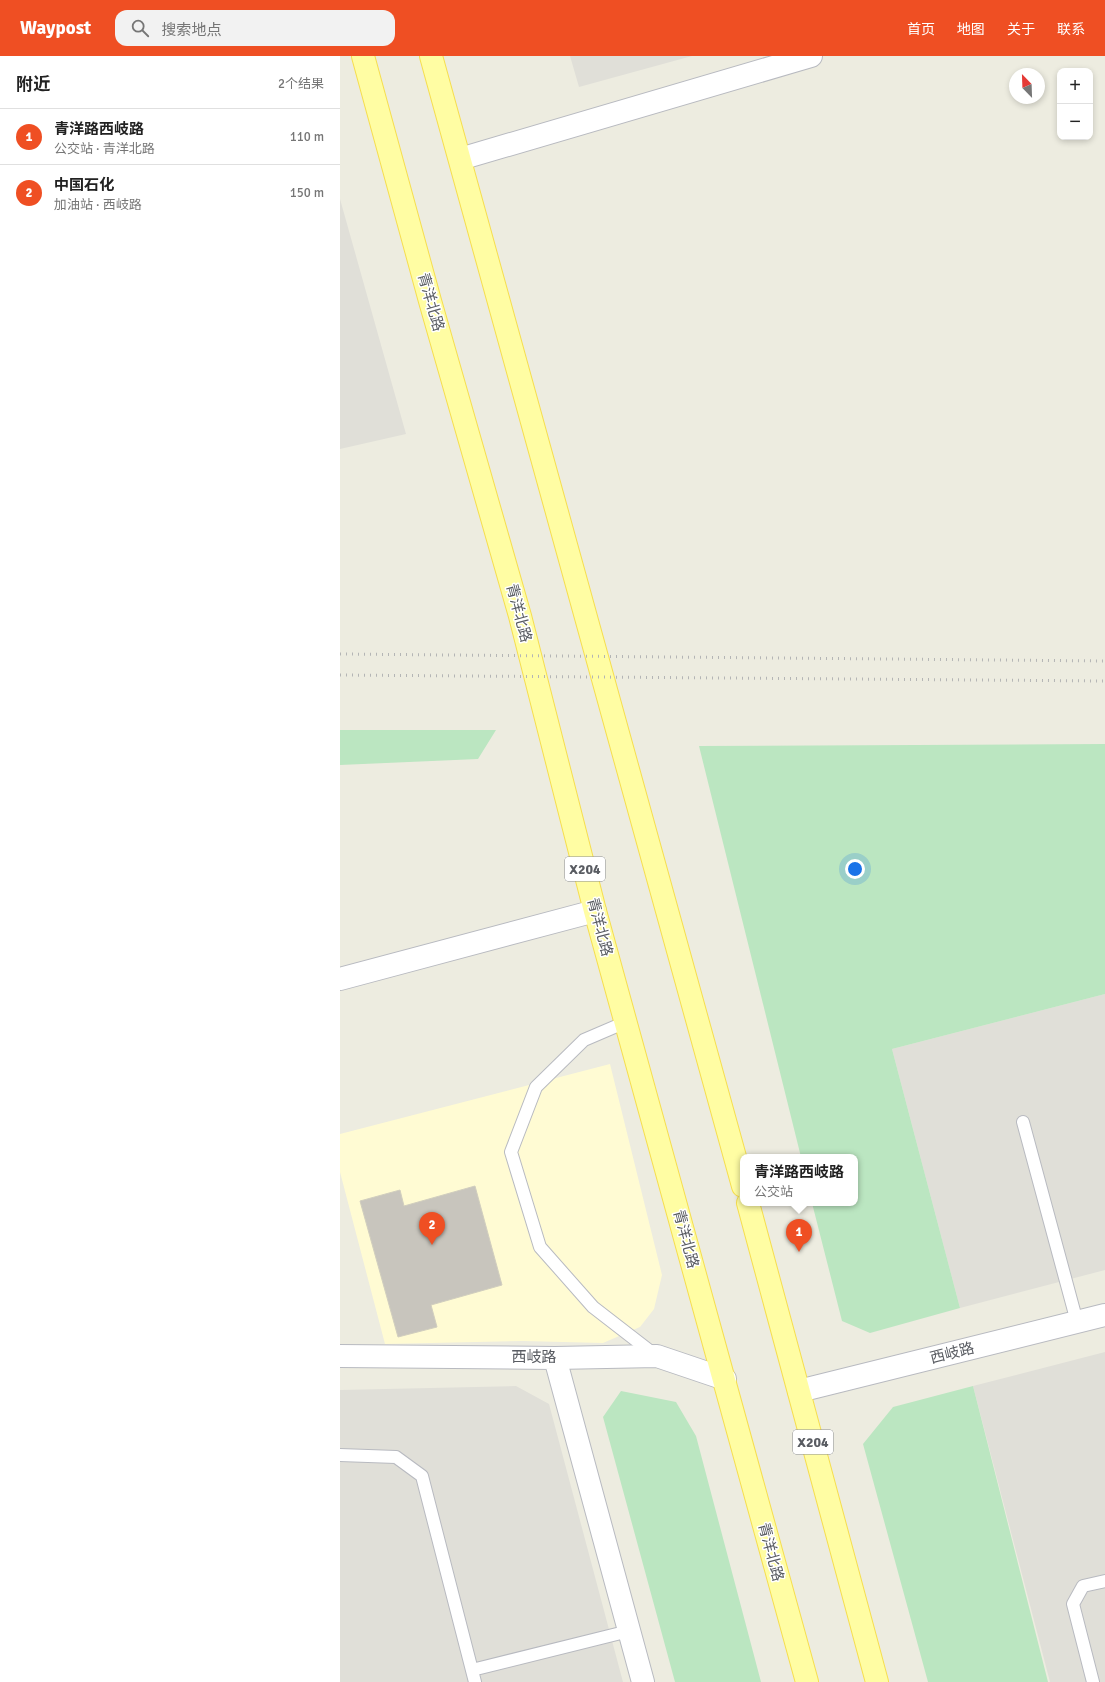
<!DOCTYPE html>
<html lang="zh">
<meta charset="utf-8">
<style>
:root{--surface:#fff;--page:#f2f2f2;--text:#222;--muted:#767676;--line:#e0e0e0;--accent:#ef4f23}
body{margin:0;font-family:Signika,"Noto Sans SC",sans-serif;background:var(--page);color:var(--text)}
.controls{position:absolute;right:12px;top:12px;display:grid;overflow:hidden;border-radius:8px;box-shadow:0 2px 6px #0003}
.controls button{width:36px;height:36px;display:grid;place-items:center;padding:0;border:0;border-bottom:1px solid var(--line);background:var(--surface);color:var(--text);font:20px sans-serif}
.compass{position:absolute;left:669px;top:12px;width:36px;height:36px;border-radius:50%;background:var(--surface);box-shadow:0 2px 6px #0003;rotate:337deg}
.you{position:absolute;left:515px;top:813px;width:14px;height:14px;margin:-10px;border:3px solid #fff;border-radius:50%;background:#1a73e8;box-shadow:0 0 0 6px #1a73e833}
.badge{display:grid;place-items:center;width:26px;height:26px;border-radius:50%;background:var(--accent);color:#fff;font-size:13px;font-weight:700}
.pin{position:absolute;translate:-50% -33px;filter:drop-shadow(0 1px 2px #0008)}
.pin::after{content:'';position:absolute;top:21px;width:14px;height:12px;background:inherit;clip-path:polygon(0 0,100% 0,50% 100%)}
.popup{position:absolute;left:400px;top:1098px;width:118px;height:52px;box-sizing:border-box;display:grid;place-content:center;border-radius:8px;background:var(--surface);filter:drop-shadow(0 1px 3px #0005);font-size:13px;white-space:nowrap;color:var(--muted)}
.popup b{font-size:15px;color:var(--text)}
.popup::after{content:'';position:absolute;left:50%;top:100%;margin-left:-8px;border:8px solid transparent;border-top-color:var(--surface)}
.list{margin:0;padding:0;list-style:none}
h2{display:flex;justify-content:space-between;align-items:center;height:52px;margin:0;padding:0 16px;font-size:17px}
h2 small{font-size:13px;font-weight:400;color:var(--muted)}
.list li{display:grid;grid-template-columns:26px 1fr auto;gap:12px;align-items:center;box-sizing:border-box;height:56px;padding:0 16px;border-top:1px solid var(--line)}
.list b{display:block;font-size:15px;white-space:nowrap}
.list p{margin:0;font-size:13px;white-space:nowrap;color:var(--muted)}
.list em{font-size:13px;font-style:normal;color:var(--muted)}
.icon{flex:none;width:22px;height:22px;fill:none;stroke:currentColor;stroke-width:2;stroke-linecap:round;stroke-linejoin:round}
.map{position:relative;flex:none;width:765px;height:1626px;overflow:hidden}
header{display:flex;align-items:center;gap:24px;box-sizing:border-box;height:56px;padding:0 20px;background:var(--accent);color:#fff}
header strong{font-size:19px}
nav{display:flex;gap:22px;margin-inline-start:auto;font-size:14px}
.search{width:280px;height:36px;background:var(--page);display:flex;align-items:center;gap:10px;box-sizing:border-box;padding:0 14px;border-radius:12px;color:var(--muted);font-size:15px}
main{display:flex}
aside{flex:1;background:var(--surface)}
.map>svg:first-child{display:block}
.commercial{fill:#fffbd3}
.industrial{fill:#e0dfd8}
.green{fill:#bbe6c1}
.building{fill:#c8c5bd;stroke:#d1cebe}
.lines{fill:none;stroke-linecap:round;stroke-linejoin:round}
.service-casing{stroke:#b8bac0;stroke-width:14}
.minor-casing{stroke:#b8bac0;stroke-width:24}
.primary-casing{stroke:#f6de4f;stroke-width:24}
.service{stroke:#fff;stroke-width:12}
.minor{stroke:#fff;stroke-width:22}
.primary{stroke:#fffda3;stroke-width:22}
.rail{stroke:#b4b5b5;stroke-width:3;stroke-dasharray:1 5;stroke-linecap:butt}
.labels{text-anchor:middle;stroke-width:3;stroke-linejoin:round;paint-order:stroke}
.shield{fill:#fff;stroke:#8b8d91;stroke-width:1}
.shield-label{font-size:14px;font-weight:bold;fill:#595c62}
.street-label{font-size:15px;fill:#595c62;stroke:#fff}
</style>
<header>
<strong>Waypost</strong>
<div class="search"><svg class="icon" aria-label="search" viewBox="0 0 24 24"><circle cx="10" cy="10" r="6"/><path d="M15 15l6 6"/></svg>搜索地点</div>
<nav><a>首页</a><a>地图</a><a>关于</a><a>联系</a></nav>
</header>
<main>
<aside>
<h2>附近<small>2个结果</small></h2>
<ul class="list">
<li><span class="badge">1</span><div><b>青洋路西岐路</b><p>公交站 · 青洋北路</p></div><em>110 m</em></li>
<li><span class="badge">2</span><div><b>中国石化</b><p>加油站 · 西岐路</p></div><em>150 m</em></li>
</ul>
</aside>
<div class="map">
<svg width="765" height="1626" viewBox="0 0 765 1626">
<rect width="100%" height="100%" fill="#edece0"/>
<path class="commercial" d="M270,1008L322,1219L314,1253L300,1271L263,1287L183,1285L45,1288L0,1116V1078Z"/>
<path class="industrial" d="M230,0H352L239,31Z
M0,143L66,378L0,393Z
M765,938V1214L620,1252L552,993Z
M765,1296V1626H710L633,1330Z
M176,1330L209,1348L283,1626H0V1334Z"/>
<path class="green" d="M0,674H156L138,703L0,709Z
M765,688V938L552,993L620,1252L530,1277L502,1265L472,1147H515V1101H461L359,690Z
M633,1330L708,1626H588L523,1388L553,1351Z
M281,1335L336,1346L356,1380L421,1626H335L263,1361Z"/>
<path class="building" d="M135,1130L162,1229L91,1249L97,1271L58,1281L20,1145L60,1134L64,1150Z"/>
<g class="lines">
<g class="service-casing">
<path id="service" d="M286,966L244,984L196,1031L171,1096L200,1191L253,1251L315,1299
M683,1066L737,1266
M0,1399L56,1401L82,1420L135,1626
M132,1614L289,1575
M753,1626L733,1548L743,1530L765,1525"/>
</g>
<g class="minor-casing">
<path id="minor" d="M120,103L471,0
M0,923L255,855
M0,1300L215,1302L317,1300L385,1323
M215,1302L303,1626
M459,1335L765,1259"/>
</g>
<g class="primary-casing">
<path id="primary" d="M23,0L90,245L180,560L255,855L467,1626
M91,0L403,1130
M408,1147L537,1626"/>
</g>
<use href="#service" class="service"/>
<use href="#minor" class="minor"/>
<use href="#primary" class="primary"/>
<path class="rail" d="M0,598L765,605
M0,619L765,625"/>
</g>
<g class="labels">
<g class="shield">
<rect x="225" y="801" width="40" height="24" rx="3"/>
<rect x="453" y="1374" width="40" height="24" rx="3"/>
</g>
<g class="shield-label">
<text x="245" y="818">X204</text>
<text x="473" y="1391">X204</text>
</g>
<g class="street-label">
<text transform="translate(91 246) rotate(74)" y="5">青洋北路</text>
<text transform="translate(179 557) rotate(75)" y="5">青洋北路</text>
<text transform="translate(260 871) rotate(75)" y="5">青洋北路</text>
<text transform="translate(346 1183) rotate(75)" y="5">青洋北路</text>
<text transform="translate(612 1297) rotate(-14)" y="5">西岐路</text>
<text x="194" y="1306">西岐路</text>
<text transform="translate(431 1496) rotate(75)" y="5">青洋北路</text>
</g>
</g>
</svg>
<div class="controls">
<button>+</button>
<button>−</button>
</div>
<svg class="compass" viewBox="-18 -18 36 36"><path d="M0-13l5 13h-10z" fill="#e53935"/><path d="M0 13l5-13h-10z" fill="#767676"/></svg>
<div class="you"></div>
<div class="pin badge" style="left:459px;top:1196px">1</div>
<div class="popup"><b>青洋路西岐路</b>公交站</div>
<div class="pin badge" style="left:92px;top:1189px">2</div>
</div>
</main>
